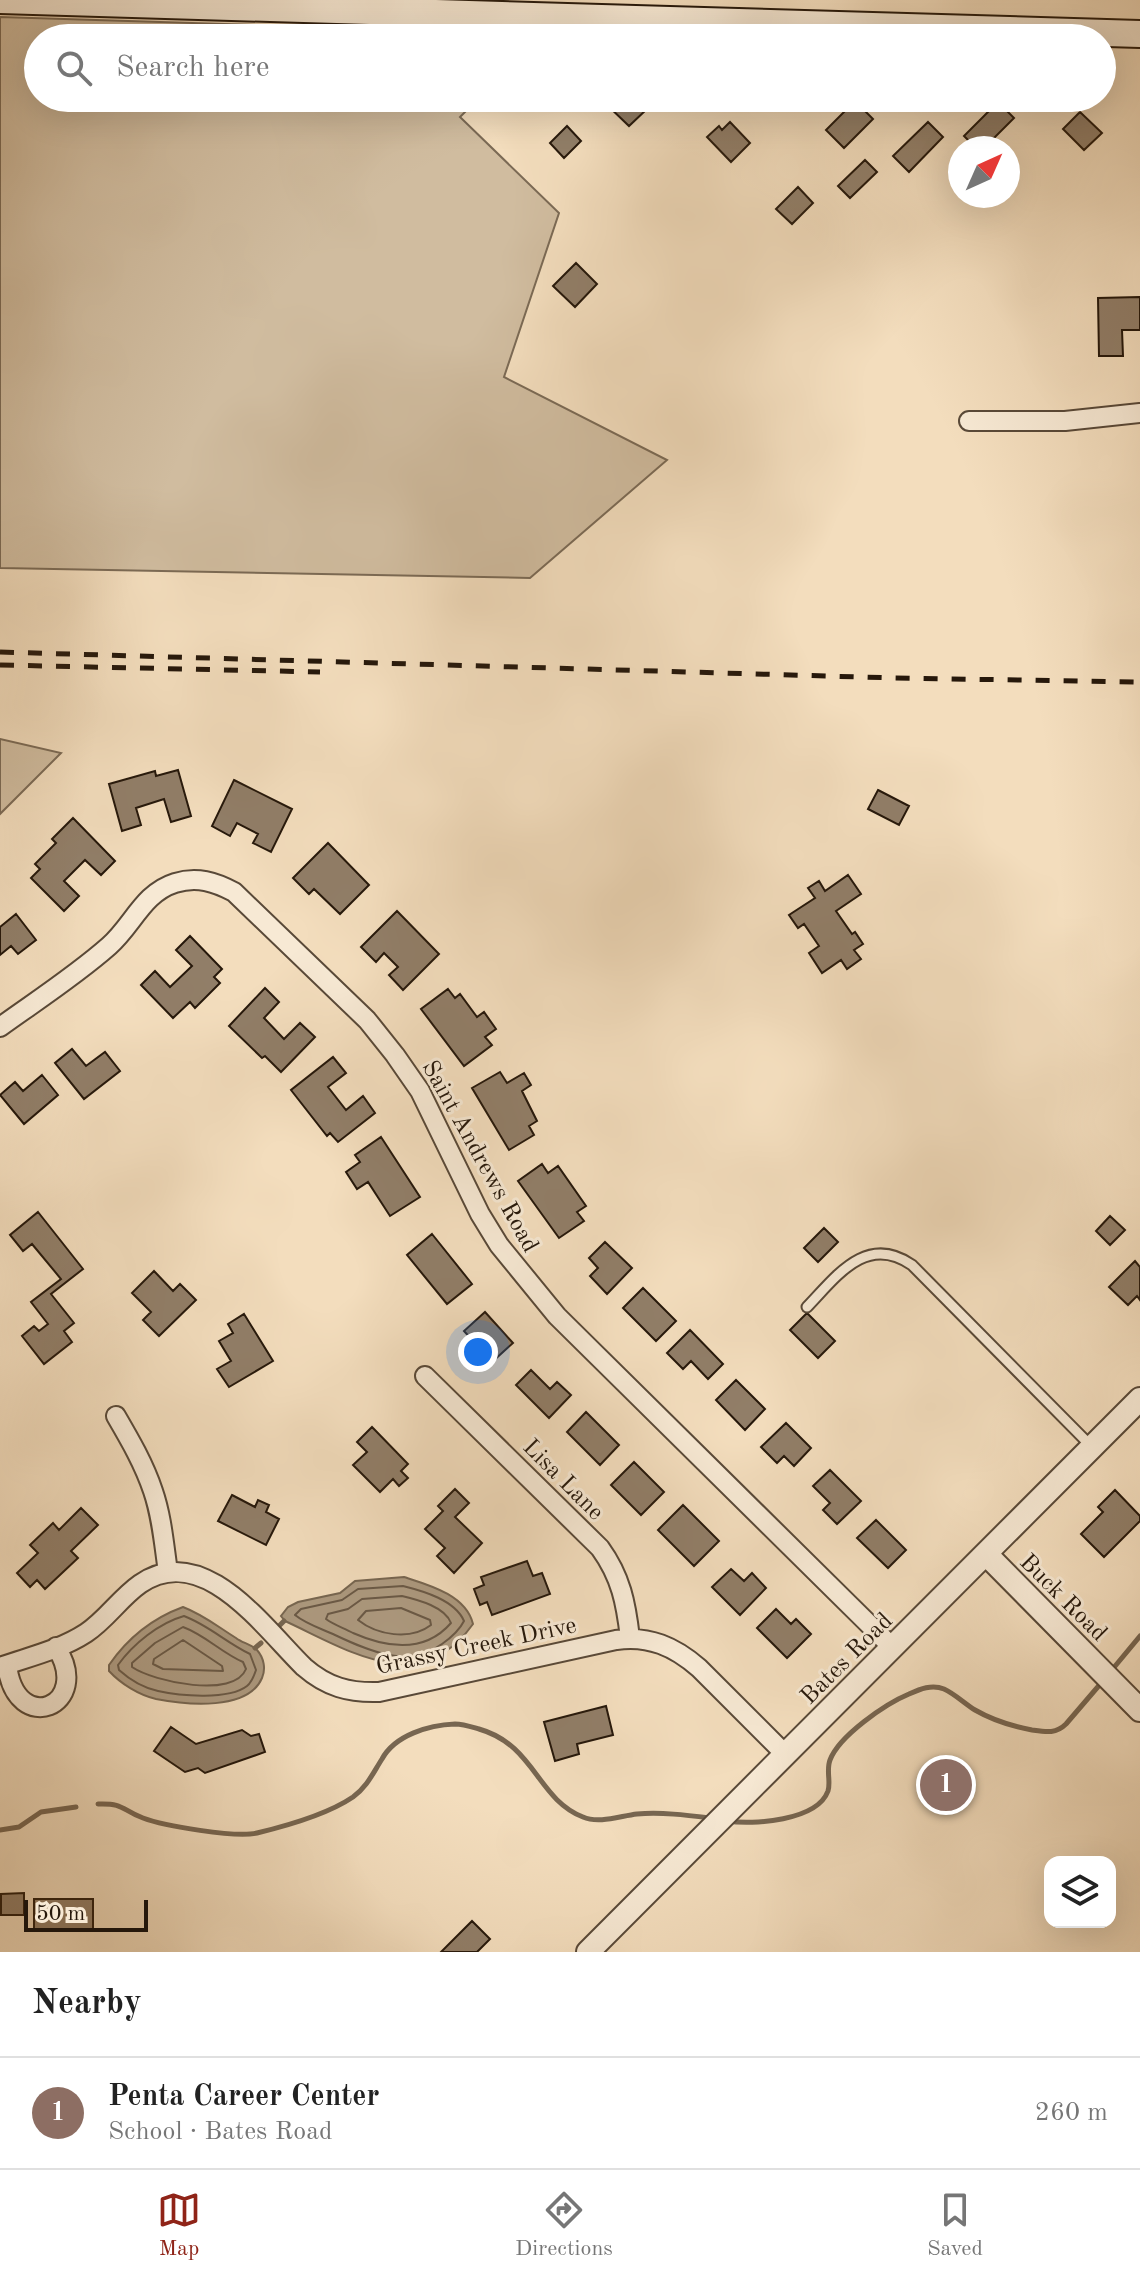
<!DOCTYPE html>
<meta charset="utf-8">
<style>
:root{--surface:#fff;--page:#f2f2f2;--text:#222;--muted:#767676;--line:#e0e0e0;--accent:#8f2418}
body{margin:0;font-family:"Old Standard TT",serif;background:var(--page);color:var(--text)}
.controls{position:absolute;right:24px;bottom:24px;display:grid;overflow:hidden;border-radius:16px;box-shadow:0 8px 32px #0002}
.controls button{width:72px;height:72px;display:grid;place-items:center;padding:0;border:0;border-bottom:2px solid var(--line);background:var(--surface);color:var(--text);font:40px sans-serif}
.compass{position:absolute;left:948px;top:136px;width:72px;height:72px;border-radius:50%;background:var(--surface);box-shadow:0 8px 32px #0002;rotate:45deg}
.scale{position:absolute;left:24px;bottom:20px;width:124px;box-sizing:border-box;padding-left:8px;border:4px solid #26180b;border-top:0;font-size:22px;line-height:28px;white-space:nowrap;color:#26180b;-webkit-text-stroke:6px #f7e9d4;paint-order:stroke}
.you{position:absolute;left:478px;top:1352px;width:28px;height:28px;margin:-20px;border:6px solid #fff;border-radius:50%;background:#1a73e8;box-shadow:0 0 0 12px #1a73e833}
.badge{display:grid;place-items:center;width:52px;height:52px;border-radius:50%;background:var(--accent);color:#fff;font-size:26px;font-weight:700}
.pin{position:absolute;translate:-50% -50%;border:4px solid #fff;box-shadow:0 2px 8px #0006}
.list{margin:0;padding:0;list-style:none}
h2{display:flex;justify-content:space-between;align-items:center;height:104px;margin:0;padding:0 32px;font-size:34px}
h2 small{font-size:26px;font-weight:400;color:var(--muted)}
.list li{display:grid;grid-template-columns:52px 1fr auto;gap:24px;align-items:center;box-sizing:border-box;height:112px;padding:0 32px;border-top:2px solid var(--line)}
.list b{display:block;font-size:30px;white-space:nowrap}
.list p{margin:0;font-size:26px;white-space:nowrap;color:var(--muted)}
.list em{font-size:26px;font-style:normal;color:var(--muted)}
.icon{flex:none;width:44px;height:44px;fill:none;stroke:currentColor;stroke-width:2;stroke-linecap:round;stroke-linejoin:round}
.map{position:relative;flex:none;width:1140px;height:1952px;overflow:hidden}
.search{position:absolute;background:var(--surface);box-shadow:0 8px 32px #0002;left:24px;right:24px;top:24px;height:88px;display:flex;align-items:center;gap:20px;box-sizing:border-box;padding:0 28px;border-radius:44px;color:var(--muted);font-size:30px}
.sheet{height:216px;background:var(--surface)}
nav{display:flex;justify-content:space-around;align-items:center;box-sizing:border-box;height:112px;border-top:2px solid var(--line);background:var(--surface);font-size:22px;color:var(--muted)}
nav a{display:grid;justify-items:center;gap:4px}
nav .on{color:var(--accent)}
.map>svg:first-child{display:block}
.green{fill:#d0bc9f;stroke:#7b6a55;stroke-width:2}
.water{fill:#ad9a80;stroke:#776651;stroke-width:2}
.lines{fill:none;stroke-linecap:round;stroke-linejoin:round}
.shore{stroke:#6a5946;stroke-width:2}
.stream{stroke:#776651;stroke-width:5}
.building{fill:#917e68;stroke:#26180b;stroke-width:2}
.service-casing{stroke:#594938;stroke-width:13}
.minor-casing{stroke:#594938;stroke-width:22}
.tertiary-casing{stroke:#594938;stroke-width:26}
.secondary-casing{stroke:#26180b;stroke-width:30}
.service{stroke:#f7e9d4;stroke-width:9}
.minor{stroke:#f7e9d4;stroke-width:18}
.tertiary{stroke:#f7e9d4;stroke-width:22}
.secondary{stroke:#f7e9d4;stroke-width:26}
.rail{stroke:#26180b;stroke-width:5;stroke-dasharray:14 14;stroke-linecap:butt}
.labels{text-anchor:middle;stroke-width:6;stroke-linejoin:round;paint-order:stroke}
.street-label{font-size:24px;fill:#26180b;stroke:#f7e9d4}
</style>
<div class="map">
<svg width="1140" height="1952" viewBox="0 0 1140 1952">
<rect width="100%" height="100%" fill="#f3ddbd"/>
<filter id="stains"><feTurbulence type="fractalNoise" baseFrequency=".0025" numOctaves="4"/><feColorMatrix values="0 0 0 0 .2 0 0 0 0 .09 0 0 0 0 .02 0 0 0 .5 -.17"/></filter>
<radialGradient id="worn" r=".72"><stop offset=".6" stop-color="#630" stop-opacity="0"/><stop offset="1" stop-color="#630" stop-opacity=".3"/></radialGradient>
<path class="green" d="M0,17L546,34L541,38H38V98H479L460,117L559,213L504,377L667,460L530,578L0,568Z
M0,739L61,753L0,814Z"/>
<path class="water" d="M404,1577C429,1585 466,1595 473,1624C420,1699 348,1650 285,1621L281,1616L288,1607L298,1602L340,1593L355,1581Z
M183,1607C204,1615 218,1627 236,1638C242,1643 251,1644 257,1650C264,1658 266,1669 262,1678C248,1711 187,1705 156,1699C139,1695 121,1684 109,1671V1665C127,1639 153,1618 183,1607Z"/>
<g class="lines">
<path class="shore" d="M403,1586C423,1591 455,1600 464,1621C459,1631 452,1637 442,1644C408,1669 369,1651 335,1635C322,1629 306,1624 295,1615L301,1609L342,1600L358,1589Z
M402,1596C419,1600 445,1607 451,1623C424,1654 387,1648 353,1633C344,1628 334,1625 326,1619L328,1614L348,1609L362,1599Z
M401,1608L430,1620L431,1625C410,1641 377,1635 358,1620L366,1611Z
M184,1616C208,1625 227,1643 250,1654L256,1670C254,1676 252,1682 247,1686C229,1700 180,1696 158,1691C144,1688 129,1679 119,1670L118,1665C133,1644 159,1623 184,1616Z
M183,1627C205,1635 222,1653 243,1662L246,1669C234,1699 154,1682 132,1667V1663L155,1643Z
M183,1640L222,1666L223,1671L163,1669L153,1664L154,1659Z"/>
<path class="stream" d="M280,1625L284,1621
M255,1648L261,1643
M1111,1671L1140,1636
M98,1804C125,1803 121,1810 143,1818C164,1826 236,1838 257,1833C286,1826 328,1814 353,1797C367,1787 373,1773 382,1759C395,1735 429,1725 455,1724C463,1724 472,1727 479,1729C535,1745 537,1799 583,1817C599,1824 620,1816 637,1814C661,1812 686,1815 710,1818
M727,1821C753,1825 817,1821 828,1791C831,1782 826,1770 830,1760C839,1736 885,1704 909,1694C920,1689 932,1684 944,1689C955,1694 965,1704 975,1710C994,1721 1011,1726 1032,1730C1046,1732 1056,1734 1066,1724L1102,1682
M0,1830L19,1827L41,1812L76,1807"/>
</g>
<path class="building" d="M605,98H636L647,109L629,126L605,103L608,100Z
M855,101L873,119L844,148L826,130Z
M998,102L1014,118L984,148H976L964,136Z
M1080,112L1102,133L1084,150L1063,129Z
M730,122L750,143L731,162L707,137L719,126L722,130Z
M928,122L943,137L909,172L893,156Z
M567,126L581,141L564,158L550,143Z
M865,160L877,172L850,198L838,186Z
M798,187L813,203L792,224L776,209Z
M576,263L597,284L575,307L553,286Z
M1140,297V330H1122L1123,356H1099L1098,298Z
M178,770L191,816L171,822L164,799L136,808L141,825L122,831L109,784L155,771L156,776Z
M234,780L292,809L271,852L253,843L258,834L237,823L230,836L212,826Z
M878,790L909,806L899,825L868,809Z
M73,818L115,861L101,875L85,860L64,881L79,896L64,911L31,878L40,869L35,864L56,843L52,839Z
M328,843L369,885L340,914L314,889L309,894L293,878Z
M848,875L861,894L836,911L852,934L855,932L863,944L854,950L861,959L847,969L841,960L822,973L809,953L819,946L804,924L798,928L789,915L815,898L808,888L819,881L825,891Z
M397,911L439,954L403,990L389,975L398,967L384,953L376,962L361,947Z
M16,914L36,940L18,954L11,946L0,955V927Z
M190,936L222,969L214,977L220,983L195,1008L190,1002L173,1018L141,985L155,971L170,987L192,966L176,950Z
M265,988L279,1002L264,1018L284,1039L300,1023L315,1037L281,1072L265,1056L262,1058L229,1026Z
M448,989L455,998L460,994L477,1017L484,1012L496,1029L485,1037L492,1045L464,1066L421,1009Z
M72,1049L86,1066L105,1052L120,1071L84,1099L55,1063Z
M333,1057L346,1073L328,1087L346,1110L363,1096L375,1113L338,1142L330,1133L327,1136L291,1090Z
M500,1072L507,1083L524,1073L531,1085L522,1091L537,1121L529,1126L534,1135L509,1150L472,1088Z
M42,1075L58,1095L24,1124L0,1095L15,1082L23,1091Z
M381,1137L420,1197L390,1216L368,1182L357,1189L346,1172L360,1162L355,1155Z
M542,1164L548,1173L558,1166L586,1206L577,1212L584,1221L559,1238L518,1181Z
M38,1212L83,1269L51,1294L74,1323L64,1331L72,1342L44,1364L22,1336L34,1326L39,1331L48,1324L31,1302L61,1279L32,1244L23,1251L10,1235Z
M1110,1216L1125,1230L1110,1245L1096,1231Z
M824,1228L838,1242L818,1262L804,1248Z
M432,1234L472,1284L447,1304L407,1255Z
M605,1242L632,1268L607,1294L590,1276L598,1268L589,1258Z
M1135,1261L1140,1267V1300L1137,1296L1128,1305L1109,1287Z
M154,1271L173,1291L180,1284L196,1300L159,1336L143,1320L151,1312L132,1293Z
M643,1288L676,1321L656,1341L623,1308Z
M485,1312L513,1343L492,1362L464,1331Z
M807,1313L835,1341L818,1358L790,1330Z
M244,1314L273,1361L229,1387L217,1369L231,1361L219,1341L233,1333L228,1324Z
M690,1330L723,1364L708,1379L691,1361L683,1369L667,1353Z
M531,1370L550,1389L557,1382L571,1395L549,1418L516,1385Z
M736,1380L765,1409L745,1430L716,1400Z
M586,1412L619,1445L600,1465L567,1432Z
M786,1423L811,1448L794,1466L784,1456L777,1463L761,1447Z
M372,1427L408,1464L401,1471L408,1478L399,1486L393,1479L380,1492L353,1465L367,1452L357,1442Z
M634,1462L664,1492L641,1515L611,1485Z
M830,1470L861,1501L837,1524L823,1510L830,1503L813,1486Z
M455,1489L469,1503L455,1517L482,1543L454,1573L437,1556L445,1548L425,1529L443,1511L438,1506Z
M1115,1490L1140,1516V1521L1104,1557L1081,1534L1103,1512L1098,1507Z
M232,1495L255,1507L258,1500L269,1505L266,1512L279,1519L266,1545L218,1521Z
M683,1505L719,1541L694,1566L658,1530Z
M81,1508L98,1525L71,1551L78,1558L45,1589L37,1580L30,1587L17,1573L38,1553L30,1545L53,1523L59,1530Z
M876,1520L906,1550L888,1568L857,1538Z
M527,1561L533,1576L542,1573L550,1594L492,1615L487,1602L480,1605L474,1589L484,1585L481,1577Z
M731,1569L744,1581L752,1573L766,1588L740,1615L712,1587Z
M776,1609L791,1624L796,1619L811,1634L787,1658L757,1628Z
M606,1706L613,1735L577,1744L579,1754L555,1761L544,1722Z
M171,1727L196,1744L242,1730L251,1736L259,1734L265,1752L205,1773L198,1768L185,1772L154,1751Z
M24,1893V1915H1V1894Z
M34,1899H93V1930H34Z
M472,1921L490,1939L477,1952H441Z"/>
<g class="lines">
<g class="service-casing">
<path id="service" d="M807,1307C836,1277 866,1233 912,1265L1092,1447"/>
</g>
<g class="minor-casing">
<path id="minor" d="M969,421H1065L1140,413
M0,1027C36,1001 75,976 109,946C133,925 143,893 175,883C197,876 215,882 234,892L367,1020L395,1055L420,1091L480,1214L499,1245L557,1316L893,1648
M425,1376L600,1548C621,1577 626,1603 630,1638
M116,1416C130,1440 144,1464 153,1491C162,1517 164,1545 168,1572
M7,1665C16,1738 94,1706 56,1647
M0,1667C28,1657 60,1650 86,1633C106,1620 120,1598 140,1584C203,1540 264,1628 304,1667C327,1687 349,1693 379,1692L616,1640C649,1635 675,1647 699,1668L786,1755"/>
</g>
<g class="tertiary-casing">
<path id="tertiary" d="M986,1554L1140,1710
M588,1952L1140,1399"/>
</g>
<g class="secondary-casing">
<path id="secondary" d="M0,0L1140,34"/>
</g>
<use href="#service" class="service"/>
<use href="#minor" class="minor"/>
<use href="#tertiary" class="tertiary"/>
<use href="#secondary" class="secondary"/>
<path class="rail" d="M0,652L895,678L1140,682
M0,665L320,672"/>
</g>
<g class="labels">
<g class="street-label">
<text transform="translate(481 1156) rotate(61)" y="8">Saint Andrews Road</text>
<text transform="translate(564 1479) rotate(45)" y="8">Lisa Lane</text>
<text transform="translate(1064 1597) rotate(45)" y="8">Buck Road</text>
<text transform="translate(476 1645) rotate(-12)" y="8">Grassy Creek Drive</text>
<text transform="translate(846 1658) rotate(-45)" y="8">Bates Road</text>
</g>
</g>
<rect width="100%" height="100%" filter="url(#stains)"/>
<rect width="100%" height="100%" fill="url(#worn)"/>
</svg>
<div class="controls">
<button><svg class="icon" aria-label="layers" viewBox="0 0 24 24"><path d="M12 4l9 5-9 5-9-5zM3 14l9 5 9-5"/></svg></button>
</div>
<svg class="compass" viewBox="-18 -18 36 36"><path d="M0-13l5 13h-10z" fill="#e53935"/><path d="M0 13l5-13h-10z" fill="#767676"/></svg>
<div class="scale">50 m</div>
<div class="you"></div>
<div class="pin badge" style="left:946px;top:1785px;background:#8d6e63">1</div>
<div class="search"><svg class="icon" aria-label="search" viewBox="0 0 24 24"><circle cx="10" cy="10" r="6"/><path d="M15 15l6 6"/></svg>Search here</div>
</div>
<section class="sheet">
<h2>Nearby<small></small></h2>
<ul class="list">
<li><span class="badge" style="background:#8d6e63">1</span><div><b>Penta Career Center</b><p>School · Bates Road</p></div><em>260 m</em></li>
</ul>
</section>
<nav>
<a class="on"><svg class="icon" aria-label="map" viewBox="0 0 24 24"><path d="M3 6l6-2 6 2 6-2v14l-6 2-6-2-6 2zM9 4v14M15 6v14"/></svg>Map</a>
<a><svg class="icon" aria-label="directions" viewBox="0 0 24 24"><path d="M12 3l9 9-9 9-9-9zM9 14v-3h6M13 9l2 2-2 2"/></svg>Directions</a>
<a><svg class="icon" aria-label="saved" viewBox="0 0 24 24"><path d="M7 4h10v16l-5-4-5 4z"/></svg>Saved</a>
</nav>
